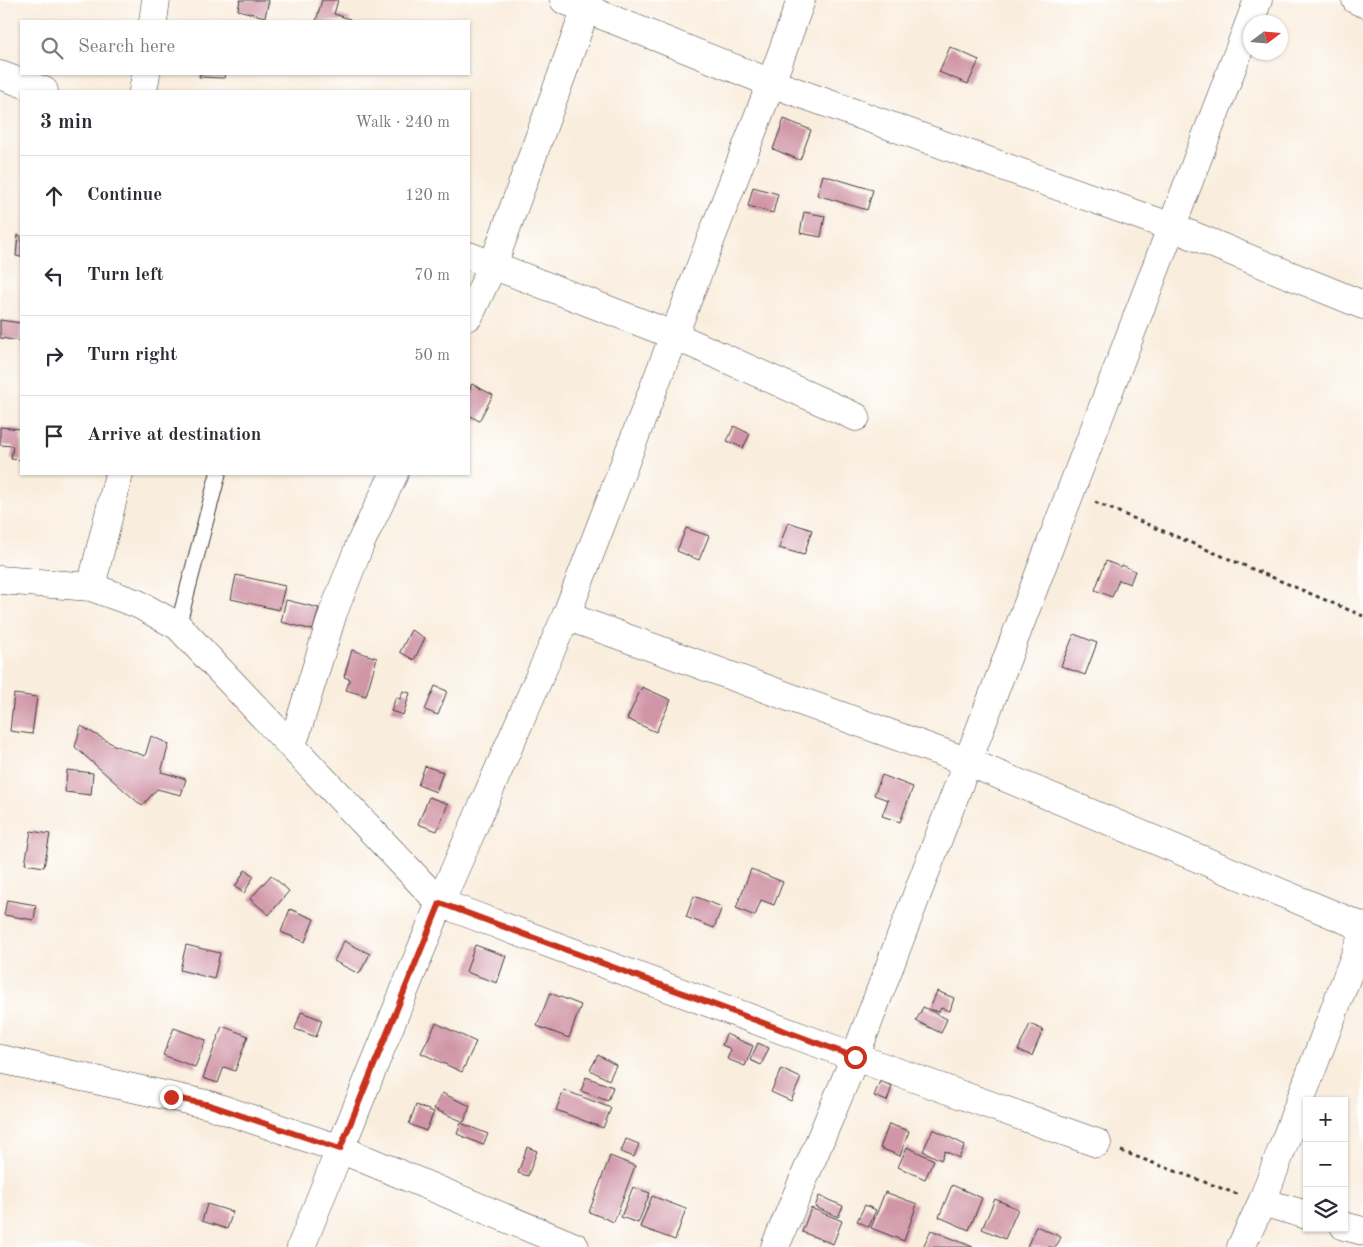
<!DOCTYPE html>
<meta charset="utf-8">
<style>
:root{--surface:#fff;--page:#f2f2f3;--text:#2b2b33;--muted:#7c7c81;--line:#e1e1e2}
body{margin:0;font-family:"Old Standard TT",serif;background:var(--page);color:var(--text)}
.controls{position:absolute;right:15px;bottom:15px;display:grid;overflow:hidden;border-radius:0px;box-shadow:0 1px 4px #0004}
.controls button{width:45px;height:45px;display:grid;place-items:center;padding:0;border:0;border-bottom:1px solid var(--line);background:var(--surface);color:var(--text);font:25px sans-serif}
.compass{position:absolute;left:1243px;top:15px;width:45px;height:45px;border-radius:50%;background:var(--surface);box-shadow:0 1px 4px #0004;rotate:74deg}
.stop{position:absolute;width:15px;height:15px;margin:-11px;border:4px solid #c8321e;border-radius:50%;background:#fff}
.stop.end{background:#c8321e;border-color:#fff;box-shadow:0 1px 5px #0008}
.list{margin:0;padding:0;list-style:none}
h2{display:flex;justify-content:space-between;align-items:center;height:65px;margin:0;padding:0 20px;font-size:21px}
h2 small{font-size:16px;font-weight:400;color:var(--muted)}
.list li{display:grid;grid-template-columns:32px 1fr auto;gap:15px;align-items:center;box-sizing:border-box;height:80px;padding:0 20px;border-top:1px solid var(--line)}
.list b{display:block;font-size:19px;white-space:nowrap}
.list em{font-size:16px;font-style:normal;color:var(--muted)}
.icon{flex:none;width:28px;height:28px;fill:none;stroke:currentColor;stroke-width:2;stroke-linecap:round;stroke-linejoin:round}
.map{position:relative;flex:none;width:1363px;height:1247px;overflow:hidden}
.search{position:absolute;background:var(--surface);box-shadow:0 1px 4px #0004;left:20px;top:20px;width:450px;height:55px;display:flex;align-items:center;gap:12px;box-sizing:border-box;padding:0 18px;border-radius:0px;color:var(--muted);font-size:19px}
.panel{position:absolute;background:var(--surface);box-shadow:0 1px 4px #0004;left:20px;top:90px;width:450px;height:385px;border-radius:0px}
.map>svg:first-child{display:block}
.building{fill:#d095a7}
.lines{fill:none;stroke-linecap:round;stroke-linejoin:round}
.service-casing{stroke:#3d3b39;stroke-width:17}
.minor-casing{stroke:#3d3b39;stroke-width:29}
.tertiary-casing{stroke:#3d3b39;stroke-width:29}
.path{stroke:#3d3b39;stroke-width:3;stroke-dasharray:4 4;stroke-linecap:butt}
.service{stroke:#fff;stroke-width:15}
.minor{stroke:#fff;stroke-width:28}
.tertiary{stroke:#fff;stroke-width:28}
.route{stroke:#c8321e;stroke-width:6}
</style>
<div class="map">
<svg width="1363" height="1247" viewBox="0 0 1363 1247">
<rect width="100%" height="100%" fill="#fff"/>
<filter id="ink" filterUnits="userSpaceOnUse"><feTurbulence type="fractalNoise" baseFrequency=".02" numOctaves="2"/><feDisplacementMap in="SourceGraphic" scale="10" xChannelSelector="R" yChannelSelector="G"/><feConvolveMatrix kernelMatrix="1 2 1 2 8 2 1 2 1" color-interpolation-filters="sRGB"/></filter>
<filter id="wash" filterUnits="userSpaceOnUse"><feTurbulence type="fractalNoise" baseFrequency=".0096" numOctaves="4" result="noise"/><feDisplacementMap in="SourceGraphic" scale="20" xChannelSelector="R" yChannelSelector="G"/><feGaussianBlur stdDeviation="1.12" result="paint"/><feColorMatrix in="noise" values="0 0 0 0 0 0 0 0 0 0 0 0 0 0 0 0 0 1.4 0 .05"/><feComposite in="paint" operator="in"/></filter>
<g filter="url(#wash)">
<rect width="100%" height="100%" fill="#f9eddd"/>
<g id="blocks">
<path class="building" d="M240,0H269L265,17L238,10Z
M322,0H338L334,14L350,19V21H316Z
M950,47L979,60L968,84L939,72Z
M200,74H225L224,78L199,77Z
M784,119L811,130L800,160L773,149Z
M823,175L873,190L867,210L817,195Z
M753,187L778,194L773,213L748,206Z
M804,212L825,216L821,237L800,233Z
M18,235L21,236V257L16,256Z
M0,320L21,323L20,341L0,338Z
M472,384L493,395L479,421L469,415V391Z
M734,426L750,434L743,448L727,441Z
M0,427L21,429V460L11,459L13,446L0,445Z
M788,522L812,530L804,555L779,548Z
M686,528L709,536L699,560L677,551Z
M1106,561L1121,567L1122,565L1135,571L1130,584L1119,580L1112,597L1095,590Z
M236,575L285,586L279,610L231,599Z
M286,600L319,608L313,630L281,622Z
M411,630L425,638L414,660L400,652Z
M1074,634L1097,643L1085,675L1061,666Z
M352,650L377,658L366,696L346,690L350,679L344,677Z
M435,686L447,691L438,715L425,710Z
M642,687L671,700L656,732L627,719Z
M403,691L410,693L403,715L391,711L396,697L400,699Z
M14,694L37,697L32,734L10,731Z
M81,726L114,745L145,756L151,736L169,744L161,772L186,779L181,795L157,789L142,806L75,747Z
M425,766L443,772L436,792L418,785Z
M67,770L93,773L91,795L65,792Z
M882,775L913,787L900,822L882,816L888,800L874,795Z
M429,797L448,804L437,831L418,824Z
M31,831L50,834L44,867L25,864Z
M751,869L783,882L774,905L761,900L755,916L736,908Z
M245,870L254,876L244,893L235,887Z
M271,875L289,891L269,915L250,899Z
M694,896L722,907L714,928L686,917Z
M7,900L36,905L34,920L4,915Z
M290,909L314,919L305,942L281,932Z
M344,941L370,954L359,974L334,961Z
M186,945L220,953L214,979L180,970Z
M475,945L506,956L497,983L466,972Z
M937,991L954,998L950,1011L941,1008L939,1012L930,1009Z
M550,993L581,1005L569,1038L537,1026Z
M923,1007L947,1019L941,1033L916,1021Z
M301,1012L322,1020L316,1037L295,1029Z
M436,1023L476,1042L462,1072L421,1053Z
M1030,1024L1043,1030L1032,1056L1018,1050Z
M222,1026L248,1036L235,1071L224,1067L218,1083L203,1078Z
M174,1028L206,1040L195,1067L163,1055Z
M726,1034L753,1046L745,1066L727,1059L731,1049L722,1045Z
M758,1043L769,1048L761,1065L750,1060Z
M598,1055L616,1065L609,1080L590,1070Z
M781,1069L801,1078L791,1101L771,1092Z
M586,1077L613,1087L608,1101L581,1091Z
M880,1081L892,1086L887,1101L874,1096Z
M564,1090L611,1108L603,1128L556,1110Z
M442,1093L470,1106L464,1122L434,1109Z
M416,1105L434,1112L426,1131L409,1124Z
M461,1123L488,1134L483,1145L457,1134Z
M889,1124L909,1131L900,1156L880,1148Z
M933,1129L965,1145L959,1158L945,1151L941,1160L923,1151Z
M626,1139L639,1144L634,1157L621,1152Z
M527,1147L537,1151L528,1176L518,1173Z
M907,1147L934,1160L925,1179L898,1167Z
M610,1156L635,1166L614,1222L589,1212Z
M952,1185L982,1198L969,1230L939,1217Z
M633,1187L650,1193L638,1223L621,1217Z
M885,1192L917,1204L904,1241L871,1228Z
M652,1196L686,1209L675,1240L640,1227Z
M819,1196L843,1206L838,1217L815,1207Z
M995,1199L1018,1209L1005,1239L982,1229Z
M207,1204L233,1212L227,1229L202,1221Z
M865,1205L876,1210L869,1227L857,1221Z
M811,1208L842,1221L833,1244L802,1232Z
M1036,1226L1061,1237L1056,1247H1027Z
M931,1230L973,1247H923Z"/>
</g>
</g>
<g filter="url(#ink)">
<use href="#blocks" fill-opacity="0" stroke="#3d3b39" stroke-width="1"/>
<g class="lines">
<g class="service-casing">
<path id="service" d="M178,626L218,474"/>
</g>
<g class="minor-casing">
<path id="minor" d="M564,0L771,83L1172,227L1363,305
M801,0L771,83L566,616L440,903L855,1057L1097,1143
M1356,0L1363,3
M153,21L156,0
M0,75L44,91
M143,91L146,74
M469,256L673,335L856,417
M469,316L493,265L589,0
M91,587L119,474
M566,616L968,762L1363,927
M290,744L296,734L333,613L361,542L394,474
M0,1059L210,1105L340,1149L301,1247
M1262,1202L1307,1215
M1344,1226L1363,1231
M775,1247L855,1057L1258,0
M1241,1247L1262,1202L1363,934"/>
</g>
<g class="tertiary-casing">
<path id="tertiary" d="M0,580L91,587L138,604L178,626L440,903L340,1149L575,1247"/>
</g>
<path class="path" d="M1095,502L1363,616
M1121,1151L1237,1194"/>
<use href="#service" class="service"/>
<use href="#minor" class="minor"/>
<use href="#tertiary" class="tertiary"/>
</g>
</g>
<g class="lines" filter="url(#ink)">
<path class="route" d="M171,1097L210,1105L340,1149L440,903L855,1057"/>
</g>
</svg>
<div class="controls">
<button>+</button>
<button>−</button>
<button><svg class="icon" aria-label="layers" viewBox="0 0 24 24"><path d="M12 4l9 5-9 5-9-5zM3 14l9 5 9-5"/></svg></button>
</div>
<svg class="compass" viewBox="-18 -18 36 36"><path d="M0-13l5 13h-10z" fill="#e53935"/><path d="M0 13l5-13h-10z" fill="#7c7c81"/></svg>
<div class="stop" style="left:855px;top:1057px"></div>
<div class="stop end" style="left:171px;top:1097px"></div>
<div class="search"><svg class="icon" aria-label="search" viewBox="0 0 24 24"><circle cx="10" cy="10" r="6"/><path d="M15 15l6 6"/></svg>Search here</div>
<section class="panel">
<h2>3 min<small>Walk · 240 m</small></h2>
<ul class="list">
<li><svg class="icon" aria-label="ahead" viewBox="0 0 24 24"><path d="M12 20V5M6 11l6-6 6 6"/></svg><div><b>Continue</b></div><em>120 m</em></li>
<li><svg class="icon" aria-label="left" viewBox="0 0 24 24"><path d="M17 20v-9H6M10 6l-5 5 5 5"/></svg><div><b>Turn left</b></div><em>70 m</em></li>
<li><svg class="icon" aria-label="right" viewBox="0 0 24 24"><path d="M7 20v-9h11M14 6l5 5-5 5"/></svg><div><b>Turn right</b></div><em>50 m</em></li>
<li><svg class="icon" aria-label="arrive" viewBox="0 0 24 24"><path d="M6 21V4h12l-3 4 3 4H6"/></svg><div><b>Arrive at destination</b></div></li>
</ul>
</section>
</div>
